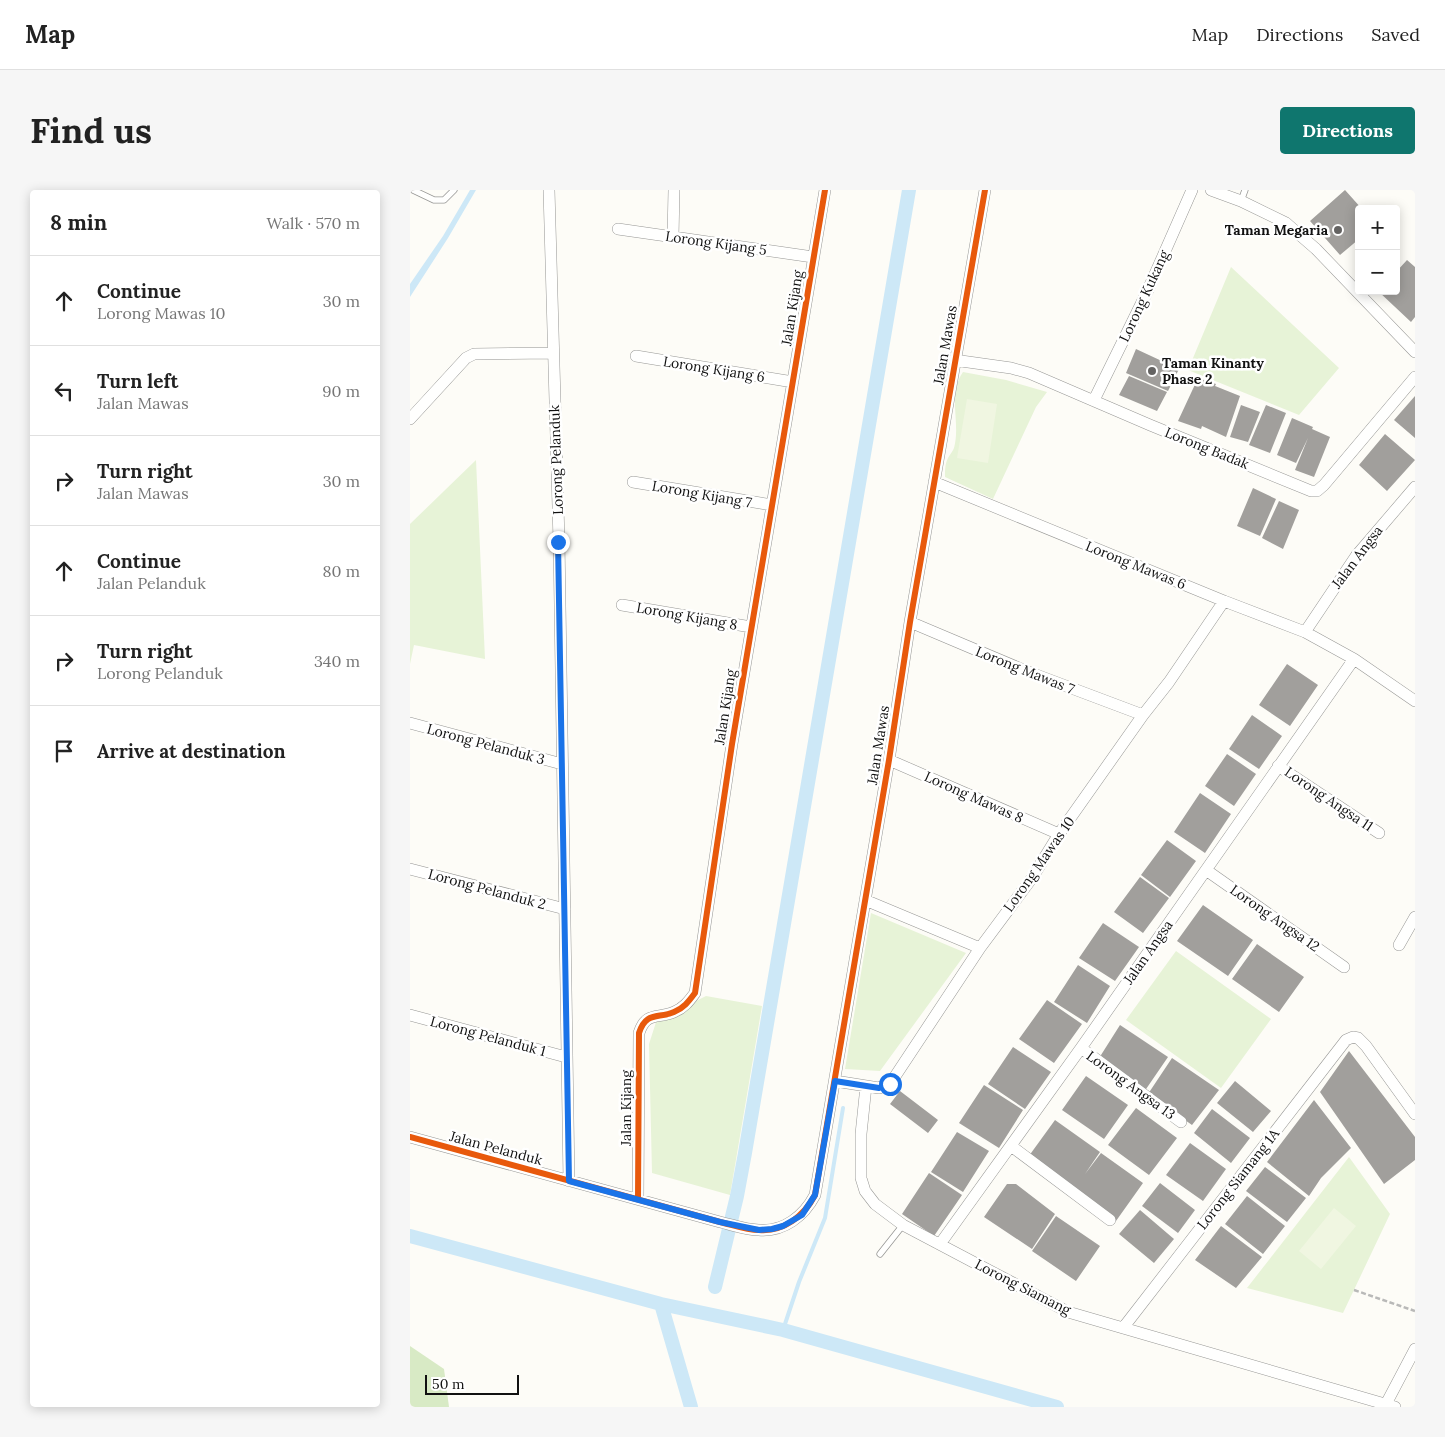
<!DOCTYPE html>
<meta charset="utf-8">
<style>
:root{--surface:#fff;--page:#f6f6f6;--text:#222;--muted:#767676;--line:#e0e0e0;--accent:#0f766e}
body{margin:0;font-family:Lora,serif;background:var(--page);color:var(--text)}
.controls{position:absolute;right:15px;top:15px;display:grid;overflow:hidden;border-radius:5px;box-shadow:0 2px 12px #0003}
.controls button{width:45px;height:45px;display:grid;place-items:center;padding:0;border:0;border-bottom:1px solid var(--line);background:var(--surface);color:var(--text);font:25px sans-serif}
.scale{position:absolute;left:15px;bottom:12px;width:94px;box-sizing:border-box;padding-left:5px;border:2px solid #111;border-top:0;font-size:14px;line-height:18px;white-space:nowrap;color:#111;-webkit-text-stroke:4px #fff;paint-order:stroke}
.stop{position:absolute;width:15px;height:15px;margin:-11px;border:4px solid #1a73e8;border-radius:50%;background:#fff}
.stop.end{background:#1a73e8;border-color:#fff;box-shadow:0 1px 5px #0008}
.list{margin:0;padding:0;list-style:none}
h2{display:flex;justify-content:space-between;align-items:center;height:65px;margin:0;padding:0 20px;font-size:21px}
h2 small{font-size:16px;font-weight:400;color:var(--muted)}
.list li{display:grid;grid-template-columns:32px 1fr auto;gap:15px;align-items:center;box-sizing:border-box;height:90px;padding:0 20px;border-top:1px solid var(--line)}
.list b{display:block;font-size:19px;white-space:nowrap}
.list p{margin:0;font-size:16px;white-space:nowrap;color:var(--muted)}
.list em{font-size:16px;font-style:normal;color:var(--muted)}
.icon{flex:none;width:28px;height:28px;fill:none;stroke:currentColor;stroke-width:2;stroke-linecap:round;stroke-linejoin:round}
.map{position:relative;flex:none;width:1005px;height:1217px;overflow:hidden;border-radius:5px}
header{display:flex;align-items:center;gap:30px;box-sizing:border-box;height:70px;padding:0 25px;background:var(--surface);border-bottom:1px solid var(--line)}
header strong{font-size:24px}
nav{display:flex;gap:28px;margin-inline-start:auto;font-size:18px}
.intro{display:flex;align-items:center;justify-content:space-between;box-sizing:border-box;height:120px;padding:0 30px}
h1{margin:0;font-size:35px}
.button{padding:12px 22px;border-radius:5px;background:var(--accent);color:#fff;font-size:18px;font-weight:700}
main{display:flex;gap:30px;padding:0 30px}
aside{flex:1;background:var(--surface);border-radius:5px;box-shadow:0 2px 12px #0003}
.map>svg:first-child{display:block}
.green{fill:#e7f3d7}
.forest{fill:#d8eac5}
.pitch{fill:#f0f6e1}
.water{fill:#cde8f7}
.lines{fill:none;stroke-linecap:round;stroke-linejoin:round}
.stream{stroke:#cde8f7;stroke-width:4}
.canal{stroke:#cde8f7;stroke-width:14}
.building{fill:#a19f9c}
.lane-casing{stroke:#979795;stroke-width:7}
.street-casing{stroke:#979795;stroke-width:12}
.path{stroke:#b9b9b8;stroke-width:2.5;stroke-dasharray:5 2.5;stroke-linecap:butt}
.lane{stroke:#fffffe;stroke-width:5.5}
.street{stroke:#fffffe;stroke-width:11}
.cycleway-casing{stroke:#fff;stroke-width:9}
.cycleway{stroke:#e8590c;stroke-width:6}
.route{stroke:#1a73e8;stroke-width:6}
.poi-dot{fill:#646362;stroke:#fff;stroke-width:2}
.labels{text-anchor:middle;stroke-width:5;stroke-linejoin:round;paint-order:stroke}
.poi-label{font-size:14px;font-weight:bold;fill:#111;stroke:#fff;text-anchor:end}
.street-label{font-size:14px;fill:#111;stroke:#fff}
</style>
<header>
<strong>Map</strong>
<nav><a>Map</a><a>Directions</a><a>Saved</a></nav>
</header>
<div class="intro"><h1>Find us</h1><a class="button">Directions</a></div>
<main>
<aside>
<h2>8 min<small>Walk · 570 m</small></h2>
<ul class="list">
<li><svg class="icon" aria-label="ahead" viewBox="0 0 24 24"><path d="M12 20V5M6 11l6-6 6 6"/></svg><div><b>Continue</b><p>Lorong Mawas 10</p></div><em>30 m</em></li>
<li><svg class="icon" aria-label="left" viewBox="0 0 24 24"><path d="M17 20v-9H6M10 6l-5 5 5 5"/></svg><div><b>Turn left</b><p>Jalan Mawas</p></div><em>90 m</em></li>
<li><svg class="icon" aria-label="right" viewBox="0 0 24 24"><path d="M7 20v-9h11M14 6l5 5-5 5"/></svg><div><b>Turn right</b><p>Jalan Mawas</p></div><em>30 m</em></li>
<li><svg class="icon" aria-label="ahead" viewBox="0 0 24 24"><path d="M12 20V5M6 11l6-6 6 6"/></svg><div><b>Continue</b><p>Jalan Pelanduk</p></div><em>80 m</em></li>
<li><svg class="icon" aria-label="right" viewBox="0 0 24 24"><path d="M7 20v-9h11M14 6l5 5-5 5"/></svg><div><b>Turn right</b><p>Lorong Pelanduk</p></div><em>340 m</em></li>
<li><svg class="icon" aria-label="arrive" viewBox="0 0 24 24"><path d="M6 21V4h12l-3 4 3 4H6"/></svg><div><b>Arrive at destination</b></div></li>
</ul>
</aside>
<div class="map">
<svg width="1005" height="1217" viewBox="0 0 1005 1217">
<rect width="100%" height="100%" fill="#fdfcf7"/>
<path class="green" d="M821,77L929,178L889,225L778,180Z
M553,182L596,190L637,202L626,217L583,309L535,287C535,280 535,274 538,268C540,264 543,261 544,258C551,233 537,204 553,182Z
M66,270L75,469L4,455L0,474V334Z
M461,723L556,763L470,881L435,879Z
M766,761L861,829L811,898L716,830Z
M296,806L352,816L320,1005L242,983L239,854L248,826L274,817Z
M939,967L980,1024L933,1123L837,1098Z"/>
<path class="forest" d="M0,1156L34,1179L39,1217H0Z"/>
<path class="pitch" d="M557,209L587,214L578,273L547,268Z
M924,1018L946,1036L911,1079L889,1061Z"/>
<path class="water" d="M60,0H66L38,48L0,107V94L33,46Z"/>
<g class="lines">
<path class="stream" d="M373,1140L389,1092L415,1028L433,918"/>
<path class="canal" d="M0,1046L251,1114L373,1140L647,1217
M305,1097L327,1006L335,963L499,0
M251,1114L281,1217"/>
</g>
<path class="building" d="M935,0L952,19H949V49L930,65L900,31Z
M997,70L1005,77V127L1001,132L968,101H986V82Z
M726,159L769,179L758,201L716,183Z
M719,186L757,202L747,221L709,205Z
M788,188L806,194L805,196L830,206L816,247L792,236L791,239L768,231Z
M1005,206V248L984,230Z
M831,215L850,222L838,252L820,247Z
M856,215L876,223L860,263L839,255Z
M882,228L903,237L902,239L920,247L904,287L885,280L898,248L886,273L867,265Z
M975,244L1005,270L977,301L949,275Z
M843,298L866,309L850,346L827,336Z
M869,311L889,320L873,359L852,348Z
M877,474L908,495L880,536L849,515Z
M842,525L872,546L849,579L819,559Z
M817,564L846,584L824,616L795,596Z
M790,603L821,624L795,663L764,642Z
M757,650L786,671L760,707L731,685Z
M730,687L759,708L733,743L704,722Z
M793,715L843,750L818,786L767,751Z
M693,733L729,757L705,791L669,768Z
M847,754L894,787L869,822L822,789Z
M668,775L700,796L677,833L644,812Z
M637,810L672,834L644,873L609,849Z
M710,835L758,867L734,902L693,873L691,865Z
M603,857L641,882L615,919L578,894Z
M939,861L1005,947V970L974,994L910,902Z
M762,868L809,900L782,935L738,904Z
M676,886L718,915L694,949L652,920Z
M825,891L861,921L843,942L807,913Z
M574,895L613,920L589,958L549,933Z
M490,901L528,930L518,943L480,914Z
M904,910L941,958L911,988L899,1006L857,972Z
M726,918L767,948L739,985L698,955Z
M802,919L840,948L821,973L784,943Z
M645,930L690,962L675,984L691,963L733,993L706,1031L616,970Z
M547,942L579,961L553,1002L521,982Z
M780,953L816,979L793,1011L756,985Z
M855,977L896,1008L877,1032L836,1001Z
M519,983L552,1005L524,1046L492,1024Z
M750,993L785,1020L768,1043L732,1016Z
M597,994H606L645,1024L622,1059L574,1027Z
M837,1006L875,1036L853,1064L815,1034Z
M730,1020L764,1049L744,1073L709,1044Z
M646,1026L690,1056L666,1091L622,1061Z
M811,1036L852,1067L826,1098L785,1070Z"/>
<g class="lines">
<g class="lane-casing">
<path id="lane" d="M3,0L24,10H34L44,0
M831,11L835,0
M470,1064L493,1035"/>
</g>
<g class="street-casing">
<path id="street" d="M139,0L149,351L159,991
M801,0L831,11L876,33L906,59L1005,162
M208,39L403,67
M263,47L264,0
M226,166L383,192
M544,170L601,178L619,183L740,235L901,301H907L914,295L1005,187
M684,210L738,100L782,0
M0,229L56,168L64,164L142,163
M223,292L362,315
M524,292L814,411L895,442L944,469L1005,511
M212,415L341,437
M500,432L616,481L733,525
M895,442L946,366L1005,297
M0,533L152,574
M479,570L649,644
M868,576L969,643
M0,679L155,719
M796,680L934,777
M455,710L570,758
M989,755L1005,727
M0,825L156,867
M671,858L771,932
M425,891L469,898L480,894L570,758L622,688L649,644L733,525L759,492L814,411
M456,896L451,944V988L455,1001L465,1014L493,1035L658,1122L985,1217
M0,947L310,1032C323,1035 336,1040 349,1040C374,1042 394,1026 405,1005L479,570L500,432L575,0
M601,956L700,1030
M228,1009L229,843C236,821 248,829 264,822C274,818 279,811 285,803L322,554L415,0
M530,1054L671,858L944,469
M713,1138L936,850L943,847L948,848L956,856L1005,924
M976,1214L1005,1159"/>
</g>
<path class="path" d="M944,1100L1005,1121"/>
<use href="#lane" class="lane"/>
<use href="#street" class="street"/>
<g class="cycleway-casing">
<path id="cycleway" d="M0,947L310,1032C323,1035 336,1040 349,1040C374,1042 394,1026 405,1005L479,570L500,432L575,0
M228,1009L229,843C236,821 248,829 264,822C274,818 279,811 285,803L322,554L415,0"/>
</g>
<use href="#cycleway" class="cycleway"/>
</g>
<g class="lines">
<path class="route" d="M148,352L159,991L310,1032L349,1040L362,1039L373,1036L392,1025L405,1005L425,891L469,898L480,894"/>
</g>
<g class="poi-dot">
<circle cx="928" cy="40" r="5"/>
<circle cx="742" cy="181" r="5"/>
</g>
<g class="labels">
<g class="poi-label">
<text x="918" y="45">Taman Megaria</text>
<text x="752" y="178" text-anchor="start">Taman Kinanty<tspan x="752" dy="16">Phase 2</tspan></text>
</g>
<g class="street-label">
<text transform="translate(306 53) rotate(8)" y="5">Lorong Kijang 5</text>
<text transform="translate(734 106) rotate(-65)" y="5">Lorong Kukang</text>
<text transform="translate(382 118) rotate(-81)" y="5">Jalan Kijang</text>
<text transform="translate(535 155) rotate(-80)" y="5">Jalan Mawas</text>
<text transform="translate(304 179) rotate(9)" y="5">Lorong Kijang 6</text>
<text transform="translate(797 258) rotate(22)" y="5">Lorong Badak</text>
<text transform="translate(146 270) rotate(-92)" y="5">Lorong Pelanduk</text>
<text transform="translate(292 304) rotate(10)" y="5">Lorong Kijang 7</text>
<text transform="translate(947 367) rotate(-53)" y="5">Jalan Angsa</text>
<text transform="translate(726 375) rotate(22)" y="5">Lorong Mawas 6</text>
<text transform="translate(277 426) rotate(10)" y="5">Lorong Kijang 8</text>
<text transform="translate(615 480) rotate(22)" y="5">Lorong Mawas 7</text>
<text transform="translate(315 517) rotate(-81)" y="5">Jalan Kijang</text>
<text transform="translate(76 554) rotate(15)" y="5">Lorong Pelanduk 3</text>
<text transform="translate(468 555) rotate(-81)" y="5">Jalan Mawas</text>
<text transform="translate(564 607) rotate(24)" y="5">Lorong Mawas 8</text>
<text transform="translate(919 609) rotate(34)" y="5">Lorong Angsa 11</text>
<text transform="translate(629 674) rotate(-55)" y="5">Lorong Mawas 10</text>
<text transform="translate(77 699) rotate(15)" y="5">Lorong Pelanduk 2</text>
<text transform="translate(865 728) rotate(35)" y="5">Lorong Angsa 12</text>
<text transform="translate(738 762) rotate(-55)" y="5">Jalan Angsa</text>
<text transform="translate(78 846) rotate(15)" y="5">Lorong Pelanduk 1</text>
<text transform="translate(721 895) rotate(36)" y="5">Lorong Angsa 13</text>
<text transform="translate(216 918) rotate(-90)" y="5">Jalan Kijang</text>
<text transform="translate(86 958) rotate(15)" y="5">Jalan Pelanduk</text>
<text transform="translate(828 989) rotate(-52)" y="5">Lorong Siamang 1A</text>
<text transform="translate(613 1097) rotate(27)" y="5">Lorong Siamang</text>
</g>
</g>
</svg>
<div class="controls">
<button>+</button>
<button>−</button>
</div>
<div class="scale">50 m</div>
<div class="stop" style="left:480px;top:894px"></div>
<div class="stop end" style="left:148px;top:352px"></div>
</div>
</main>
